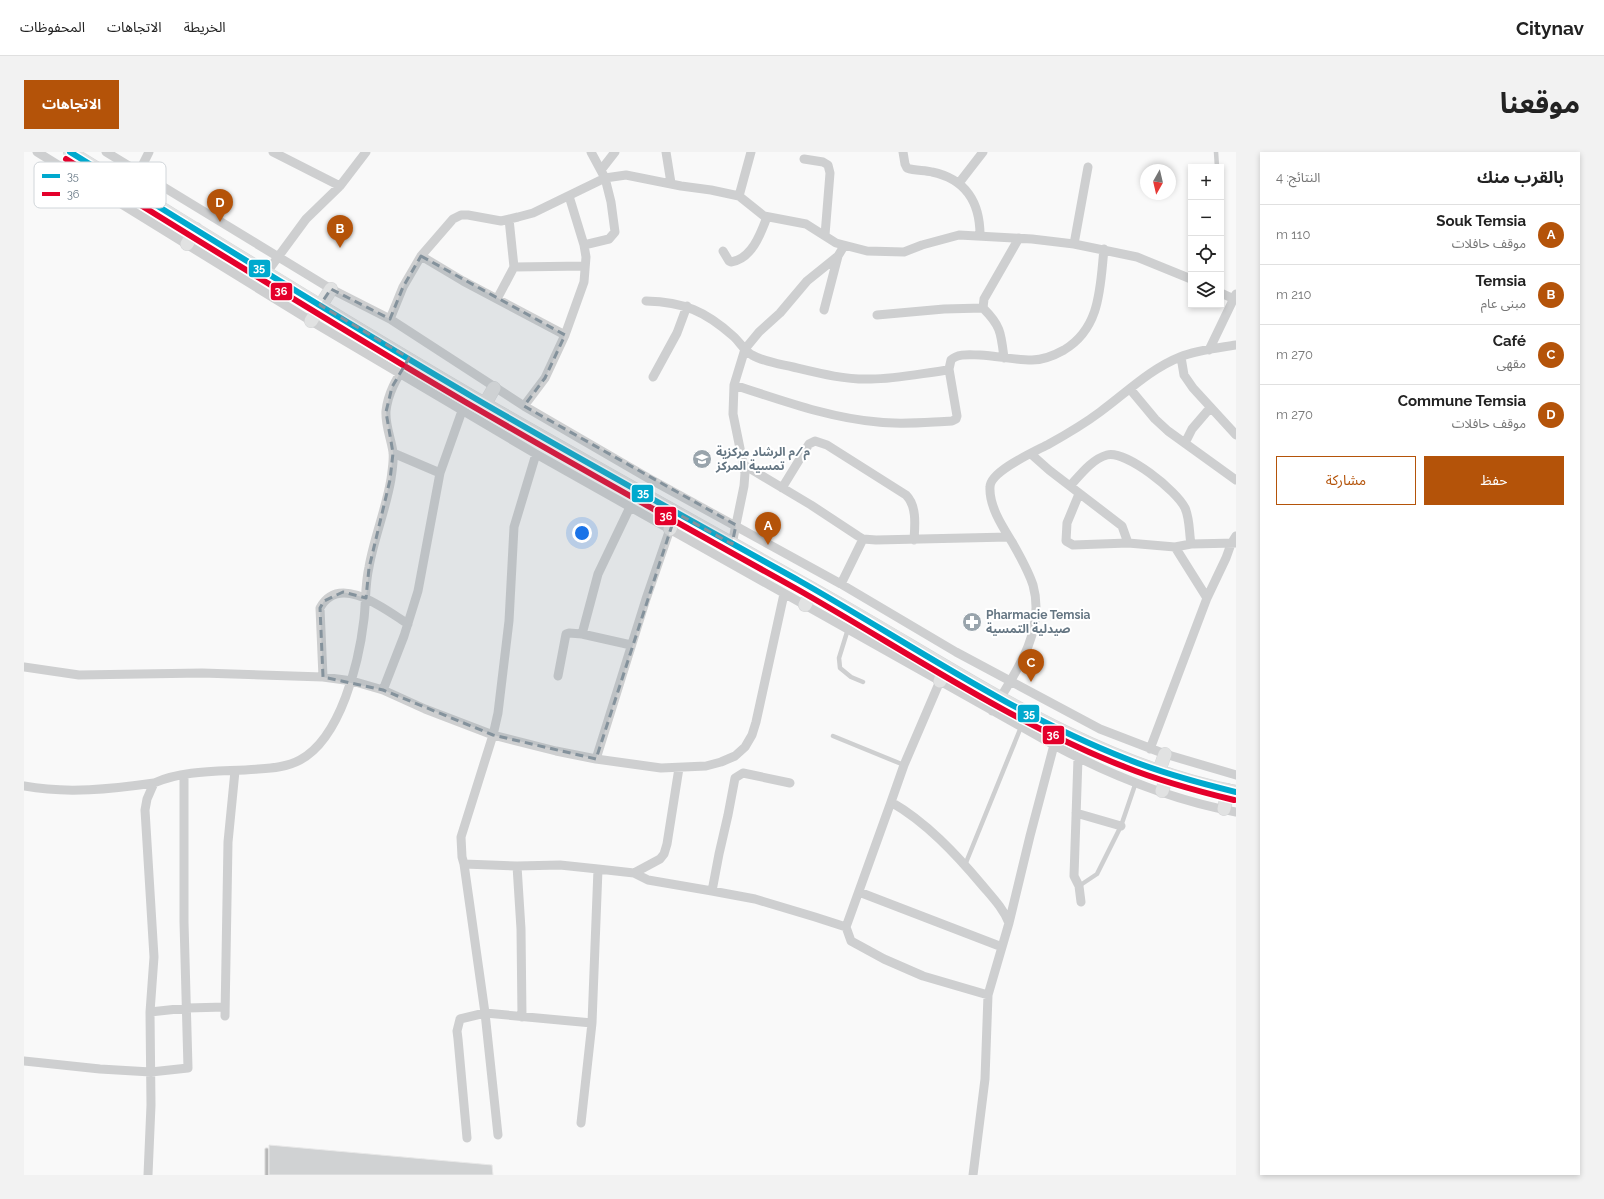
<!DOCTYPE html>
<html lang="ar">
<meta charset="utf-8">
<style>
:root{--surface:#fff;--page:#f2f2f2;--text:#222;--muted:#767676;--line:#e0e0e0;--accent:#b45309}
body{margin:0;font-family:Raleway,"Noto Sans Arabic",sans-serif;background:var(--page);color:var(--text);direction:rtl}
.controls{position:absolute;right:12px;top:12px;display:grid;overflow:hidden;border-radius:0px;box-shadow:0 2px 6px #0003}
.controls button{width:36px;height:36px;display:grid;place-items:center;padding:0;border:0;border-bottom:1px solid var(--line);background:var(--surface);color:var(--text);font:20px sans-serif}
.compass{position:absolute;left:1116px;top:12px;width:36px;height:36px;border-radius:50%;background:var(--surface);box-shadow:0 2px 6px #0003;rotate:188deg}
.you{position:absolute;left:558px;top:381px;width:14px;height:14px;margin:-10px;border:3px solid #fff;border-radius:50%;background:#1a73e8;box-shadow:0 0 0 6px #1a73e833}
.badge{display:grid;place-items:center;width:26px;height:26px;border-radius:50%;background:var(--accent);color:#fff;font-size:13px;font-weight:700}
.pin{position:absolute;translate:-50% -33px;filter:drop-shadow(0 1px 2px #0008)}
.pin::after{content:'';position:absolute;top:21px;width:14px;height:12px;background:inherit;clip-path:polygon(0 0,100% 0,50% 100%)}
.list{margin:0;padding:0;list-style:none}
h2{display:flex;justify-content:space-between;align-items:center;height:52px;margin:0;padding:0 16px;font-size:17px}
h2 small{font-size:13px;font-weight:400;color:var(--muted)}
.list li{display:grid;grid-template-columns:26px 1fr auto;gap:12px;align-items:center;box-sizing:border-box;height:60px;padding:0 16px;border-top:1px solid var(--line)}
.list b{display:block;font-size:15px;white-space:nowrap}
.list p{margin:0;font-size:13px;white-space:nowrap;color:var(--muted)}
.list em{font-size:13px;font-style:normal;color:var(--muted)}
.actions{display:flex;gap:8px;padding:12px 16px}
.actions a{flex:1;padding:9px 0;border:1px solid var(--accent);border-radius:0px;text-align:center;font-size:14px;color:var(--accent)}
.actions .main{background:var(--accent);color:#fff}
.icon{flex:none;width:22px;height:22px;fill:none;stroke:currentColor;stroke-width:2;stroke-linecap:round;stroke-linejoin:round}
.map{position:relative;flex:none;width:1212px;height:1023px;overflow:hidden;direction:ltr;border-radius:0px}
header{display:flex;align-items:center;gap:24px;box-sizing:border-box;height:56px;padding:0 20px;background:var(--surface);border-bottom:1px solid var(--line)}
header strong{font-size:19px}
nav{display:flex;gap:22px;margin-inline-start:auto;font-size:14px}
.intro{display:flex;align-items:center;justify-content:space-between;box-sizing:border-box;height:96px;padding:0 24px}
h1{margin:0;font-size:28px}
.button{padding:10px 18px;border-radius:0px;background:var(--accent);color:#fff;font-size:14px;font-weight:700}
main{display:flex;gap:24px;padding:0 24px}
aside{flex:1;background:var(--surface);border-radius:0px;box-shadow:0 2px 6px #0003}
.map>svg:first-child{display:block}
.building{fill:#d0d2d3;stroke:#e8e8e8;filter:url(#shadow)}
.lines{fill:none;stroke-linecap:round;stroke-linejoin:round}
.secondary-casing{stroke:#d5d6d7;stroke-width:14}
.service{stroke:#cecfd0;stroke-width:4.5}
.minor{stroke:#cecfd0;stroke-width:9}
.secondary{stroke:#e1e2e2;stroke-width:13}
.bus-1-casing{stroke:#fff;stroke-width:9}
.bus-2-casing{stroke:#fff;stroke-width:9}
.bus-1{stroke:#00a9ce;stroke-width:6}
.bus-2{stroke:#e4002b;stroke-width:6}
.marked{fill:#84929c;fill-opacity:0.2;stroke:#84929c;stroke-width:3;stroke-dasharray:8 5;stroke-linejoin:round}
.labels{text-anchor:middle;stroke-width:4;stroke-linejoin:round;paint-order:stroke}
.poi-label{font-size:12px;font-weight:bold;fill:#657683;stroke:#fff;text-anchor:start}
.key{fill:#fff;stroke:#d1d6da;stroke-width:1}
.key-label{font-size:11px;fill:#657683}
.line-badge{stroke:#fff;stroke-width:1.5}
.badge-label{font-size:11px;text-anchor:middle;font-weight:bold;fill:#fff}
</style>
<header>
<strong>Citynav</strong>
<nav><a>الخريطة</a><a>الاتجاهات</a><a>المحفوظات</a></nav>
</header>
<div class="intro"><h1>موقعنا</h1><a class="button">الاتجاهات</a></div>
<main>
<aside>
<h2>بالقرب منك<small>النتائج: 4</small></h2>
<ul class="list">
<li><span class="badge">A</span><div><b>Souk Temsia</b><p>موقف حافلات</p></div><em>110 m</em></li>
<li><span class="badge">B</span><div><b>Temsia</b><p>مبنى عام</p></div><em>210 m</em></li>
<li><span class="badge">C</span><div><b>Café</b><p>مقهى</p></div><em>270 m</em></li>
<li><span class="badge">D</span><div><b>Commune Temsia</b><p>موقف حافلات</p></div><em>270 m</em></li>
</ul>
<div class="actions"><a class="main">حفظ</a><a>مشاركة</a></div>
</aside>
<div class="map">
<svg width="1212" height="1023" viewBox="0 0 1212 1023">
<defs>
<filter id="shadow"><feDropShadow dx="-3.5" dy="3.5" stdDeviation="0" flood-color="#0004"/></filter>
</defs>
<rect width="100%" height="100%" fill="#f9f9f9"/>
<path class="building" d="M245,993L468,1013L469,1023H245Z"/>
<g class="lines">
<g class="secondary-casing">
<path id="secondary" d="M46,0C180,82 312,165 447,244C565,312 684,378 803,445C933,518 1062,611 1212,640
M163,92L172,77
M287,169L307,137
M461,252L470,236
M646,377L652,361
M781,453L789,437
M916,529L922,515
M1135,619L1141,602
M1138,639L1144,622
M1200,657L1204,638"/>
</g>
<path class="service" d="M1192,0L1193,15
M1197,103V140
M824,477L815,506L816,516L827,525L839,530
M809,584L880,613
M941,713L997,575
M1055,734L1073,722L1097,674L1112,630"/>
<path class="minor" d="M13,0L287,169L512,302L1030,593C1086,623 1149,648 1212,660
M82,0L307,137L366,167L500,254L624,326L817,432L932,500L1076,577L1141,602L1212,623
M249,0L316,34
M642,0L647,31
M879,0L881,12L883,16C891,19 900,18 908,20C942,27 956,51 956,83
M780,7L799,10L804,13L806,21L801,83
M577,18L591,0
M115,20L125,0
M935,31L959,0
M715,44L727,0
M1050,92L1064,15
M560,93L585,87L591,80L587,50L581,26L567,0
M699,99L705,109L707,110C728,107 737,81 743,65
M397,104L439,129L541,183
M490,115L561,114
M243,120L282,67L316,34L342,0
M1197,141L1212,148
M473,147L490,115L485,67
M622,149C660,150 681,159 709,184C716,190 720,199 728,203C740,210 756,212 769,215C794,221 821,228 847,227C873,227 899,221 925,218
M800,158L814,104
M853,163L920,157L959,156
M366,167L379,135L397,104L429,67L437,63H444L477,69L494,65L509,61L581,26L602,23L657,34L687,38L715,44L740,64L782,72L812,91L843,99L880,100L898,93L935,83L1008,87L1050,92L1113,105L1167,127
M1185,198L1212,142
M1157,205L1160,223L1169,236L1212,283
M980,206C977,181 977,174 959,156L960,147L995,86
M629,225L653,181L663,154
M710,233C757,248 805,266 854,270C878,273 904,270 928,269L932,267L933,264L925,217L927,208C934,201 947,203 956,203C973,204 991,208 1008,208C1019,208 1031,203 1040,198C1077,176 1076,135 1080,97
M1106,237L1131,267L1144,279L1212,328
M500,254L521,226L541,183L560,130L562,105L560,93L545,44
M1161,291L1168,277L1186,256
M369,301L416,321
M1007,302L1025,318L1098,374L1104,391L1151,395
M720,313L787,353L834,384L839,387L852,388L985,385
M1046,334C1056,323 1068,307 1083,303C1102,298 1153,339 1161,356C1166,367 1165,381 1167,392L1151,395L1183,446L1126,597
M758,336L785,292L791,289L803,293L882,343C893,354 891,373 890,388
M1055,342L1043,371L1042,389L1049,393L1104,391
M606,355L574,422L558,482L607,493
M708,392L720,334L721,321L709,262L710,233L721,197L735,180L756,161L783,129L814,104L820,94
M1167,392L1212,391
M817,432L839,387
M1183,446L1202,406L1207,392L1212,384
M0,515L55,523L178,521L299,525L328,529L359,538L401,557L469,583L532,599L572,607L637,616L682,614L697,610L711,604L721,595L728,583L732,570L760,442
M534,524L542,482L545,481L558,482
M299,525L296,456C315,420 362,458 384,472
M916,529L880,613L867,650C902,670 932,702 958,733C968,745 979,756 985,771L964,843L961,927L949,1023
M359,538L380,484L394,439L416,321L444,242
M968,559C991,522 1022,479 1009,433C1004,418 996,404 988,390C978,374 965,354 966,335C966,319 1012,299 1025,292C1043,282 1060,272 1076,260C1102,241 1126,217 1156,205C1173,198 1194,196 1212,193
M1054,606L1050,724L1055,734L1057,750
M572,607L622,447L646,377
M766,631L719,621L711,626L704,663L695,702L688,739L731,747L791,765L822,775L827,789L860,807L899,824L964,843
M0,634C43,642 88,637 130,631
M1052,661L1097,674
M440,712L493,714L497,777L498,865
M493,714L536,713L574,717
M610,721L624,728L688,739
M835,740L978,795
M985,771L1006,684L1030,593
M822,775L867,650
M126,860L163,856L201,855
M201,864L204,690L211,619
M568,871L574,717L610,721L636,707L640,702L643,692L655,616
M0,909L76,917L127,920L164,916L160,770V623
M474,983L461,861L440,712L438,705L437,685L469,583L474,561L485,469L490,375L512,302
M443,986L434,887L433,879L436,867L461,861L568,871L557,971
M124,1023L127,953L126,860L130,805L121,658L123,647L130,631C162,617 200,620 234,617C248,616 263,615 276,608C317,586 335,510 340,467C342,449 341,432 345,415C350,386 362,357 367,327C368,319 370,308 369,300C367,286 361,273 362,259C364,239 375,223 385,206"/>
<use href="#secondary" class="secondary"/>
<g class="bus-1-casing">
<path id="bus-1" d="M46,0C179,82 312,165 447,244C555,307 664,367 774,428C882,489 987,562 1103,607C1138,621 1175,631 1212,640"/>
</g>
<g class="bus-2-casing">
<path id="bus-2" d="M42,7C175,89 308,172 443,251C552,314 661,375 771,436C879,497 985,570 1101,615C1136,629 1173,639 1210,648"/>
</g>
<use href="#bus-1" class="bus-1"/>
<use href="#bus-2" class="bus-2"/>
</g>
<path class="marked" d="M397,104L541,183L521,226L500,254L712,373L708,392L652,361L572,607L469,583L359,538L299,525L296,456L300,449L319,440L342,446L345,416L366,328L369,301L362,260L368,235L385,206L296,153L307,137L366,167L379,135Z"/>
<defs>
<g id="school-disc" transform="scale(1)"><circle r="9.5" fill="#99a4ac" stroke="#fff"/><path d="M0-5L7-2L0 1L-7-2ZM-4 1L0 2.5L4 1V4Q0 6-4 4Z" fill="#fff"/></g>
<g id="pharmacy-disc" transform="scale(1)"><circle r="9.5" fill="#99a4ac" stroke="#fff"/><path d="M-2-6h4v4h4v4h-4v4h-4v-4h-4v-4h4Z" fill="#fff"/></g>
</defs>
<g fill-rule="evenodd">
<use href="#school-disc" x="678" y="307"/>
<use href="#pharmacy-disc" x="948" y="470"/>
</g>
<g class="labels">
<g class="poi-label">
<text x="692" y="304">م/م الرشاد مركزية<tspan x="692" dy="14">تمسية المركز</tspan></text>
<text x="962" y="467">Pharmacie Temsia<tspan x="962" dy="14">صيدلية التمسية</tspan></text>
</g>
</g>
<rect x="10" y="10" width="132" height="46" rx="6" class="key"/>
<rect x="18" y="22" width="18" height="4" fill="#00a9ce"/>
<rect x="18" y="40" width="18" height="4" fill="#e4002b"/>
<g class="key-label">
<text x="43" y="28">35</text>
<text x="43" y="46">36</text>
</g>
<g class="line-badge">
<rect x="224" y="107" width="23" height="19" rx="4" fill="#00a9ce"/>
<rect x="246" y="130" width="23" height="19" rx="4" fill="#e4002b"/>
<rect x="607" y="332" width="23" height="19" rx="4" fill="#00a9ce"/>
<rect x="630" y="354" width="23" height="20" rx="4" fill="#e4002b"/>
<rect x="993" y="552" width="23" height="19" rx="4" fill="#00a9ce"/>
<rect x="1018" y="573" width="23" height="20" rx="4" fill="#e4002b"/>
</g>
<g class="badge-label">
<text x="235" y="120">35</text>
<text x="257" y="143">36</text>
<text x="619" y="345">35</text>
<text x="642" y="368">36</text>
<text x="1005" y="566">35</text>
<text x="1029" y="587">36</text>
</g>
</svg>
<div class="controls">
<button>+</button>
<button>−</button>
<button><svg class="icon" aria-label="locate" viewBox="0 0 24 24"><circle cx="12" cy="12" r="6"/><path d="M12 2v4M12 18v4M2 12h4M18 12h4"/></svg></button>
<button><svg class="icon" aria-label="layers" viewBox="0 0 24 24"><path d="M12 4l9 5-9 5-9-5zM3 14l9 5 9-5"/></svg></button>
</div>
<svg class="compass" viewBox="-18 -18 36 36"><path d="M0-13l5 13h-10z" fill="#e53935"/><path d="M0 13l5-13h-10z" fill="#767676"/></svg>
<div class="you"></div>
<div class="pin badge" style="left:744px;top:393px">A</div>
<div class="pin badge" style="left:316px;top:96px">B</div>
<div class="pin badge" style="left:1007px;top:530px">C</div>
<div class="pin badge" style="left:196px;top:70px">D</div>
</div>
</main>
